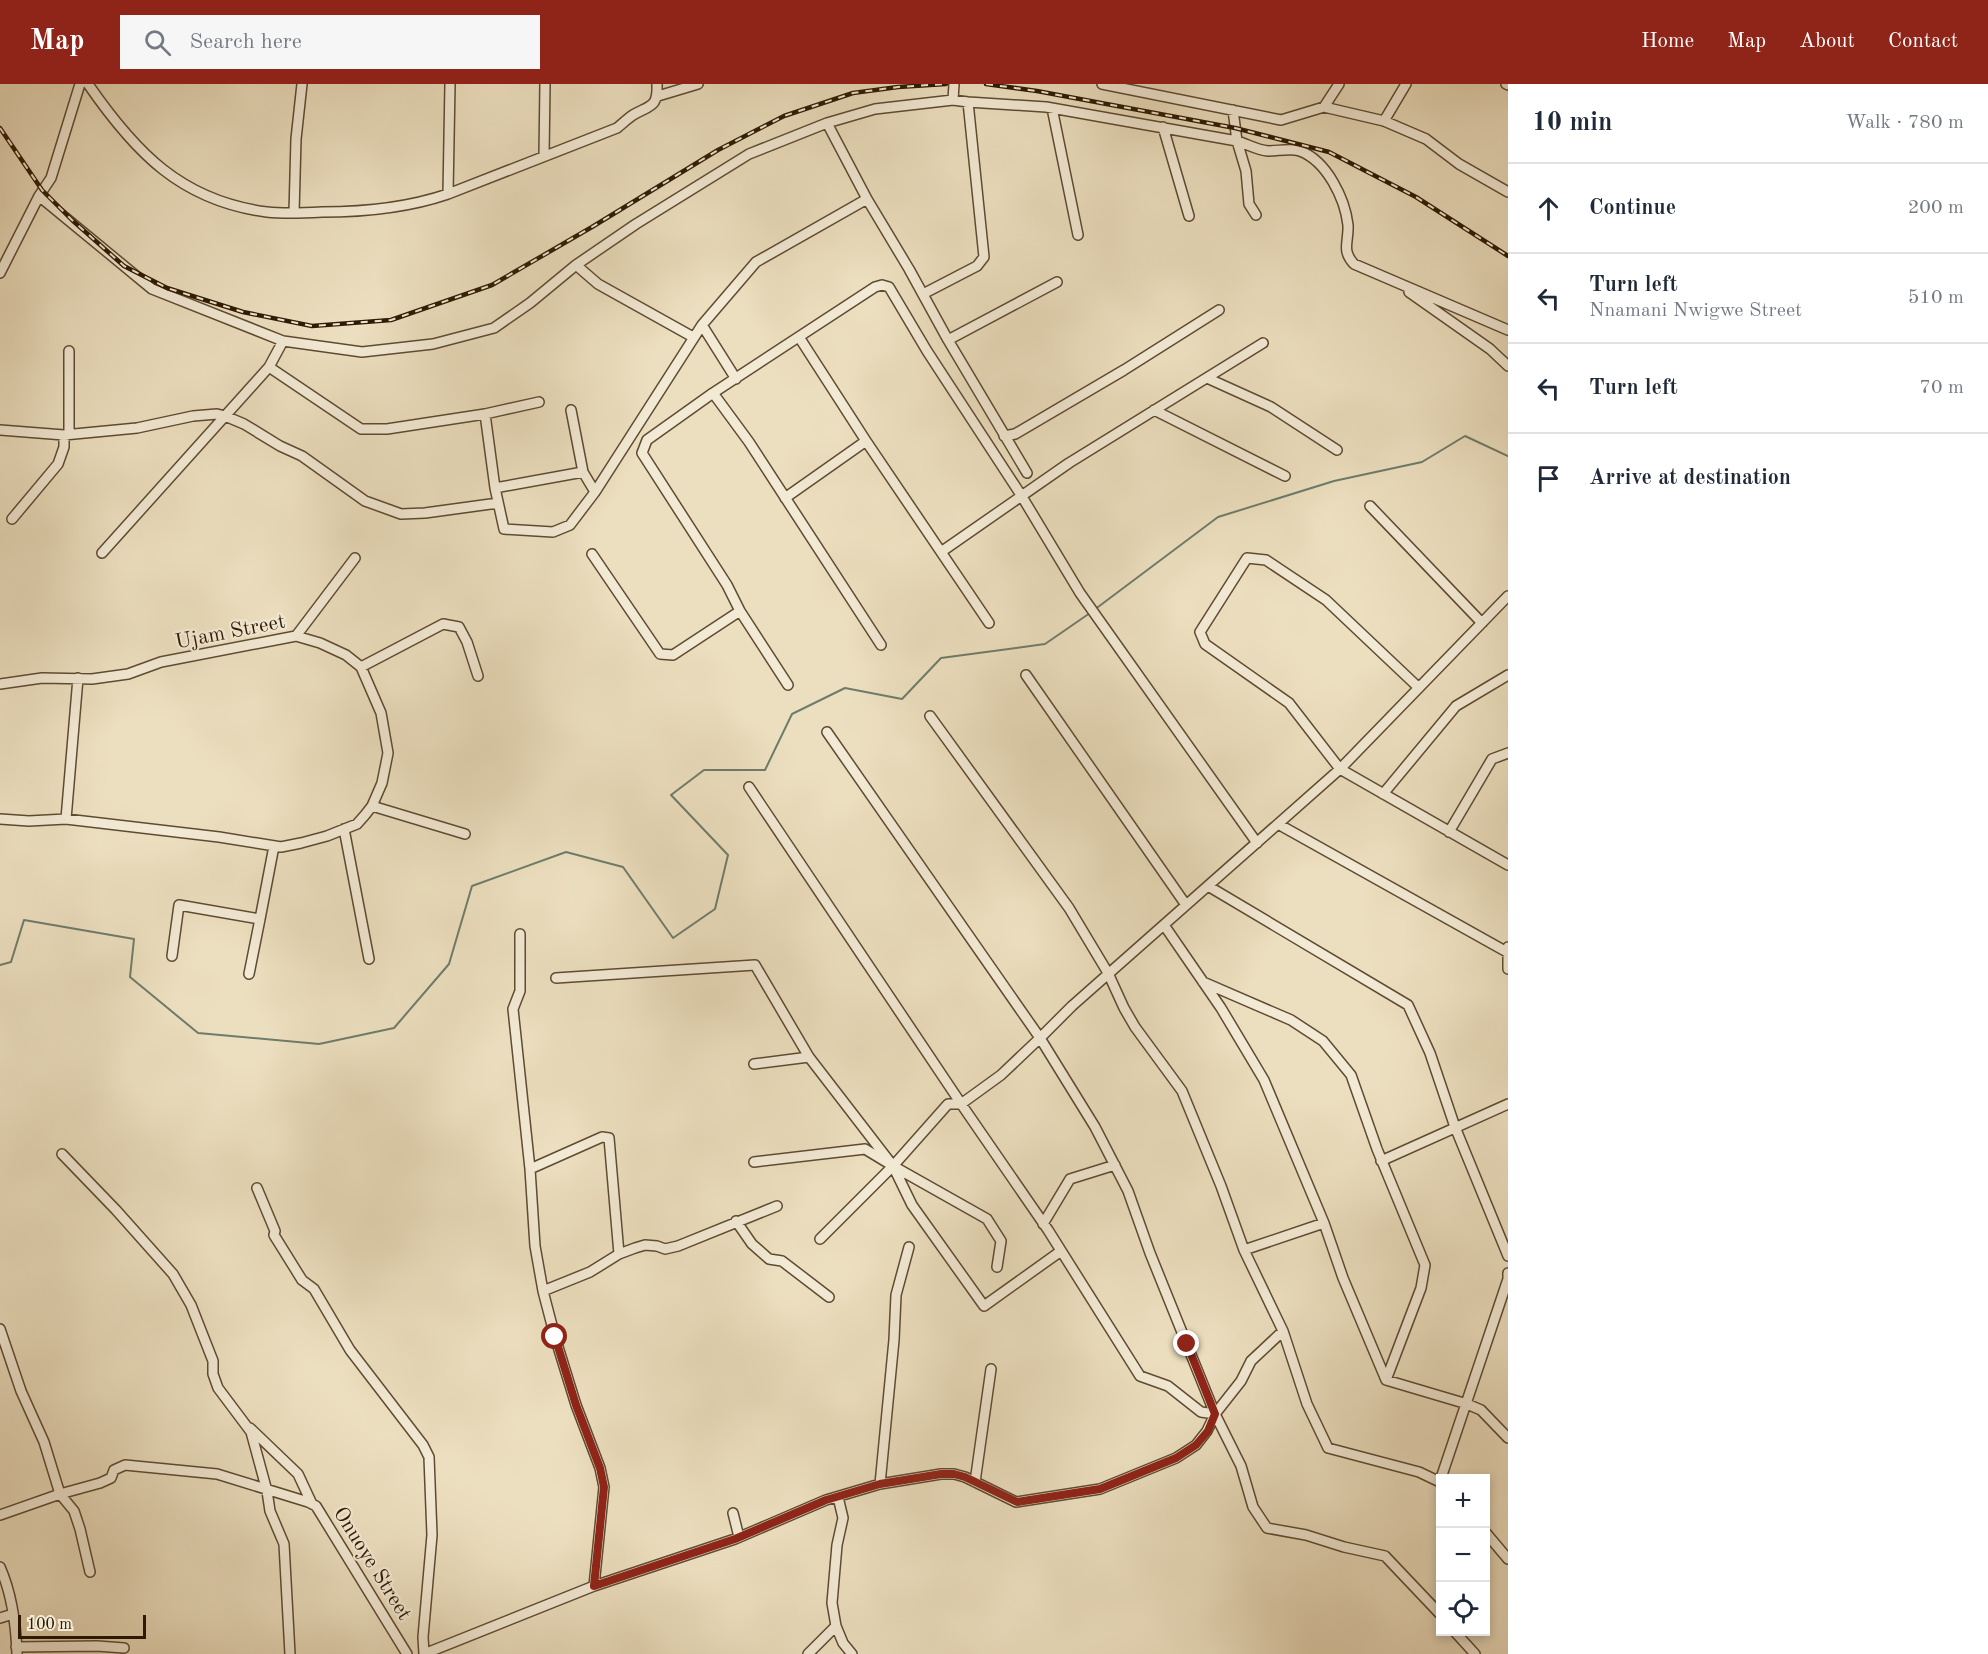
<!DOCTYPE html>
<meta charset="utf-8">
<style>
:root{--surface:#fff;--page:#f6f6f7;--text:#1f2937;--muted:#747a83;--line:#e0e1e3;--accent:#8f2418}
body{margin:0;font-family:"Old Standard TT",serif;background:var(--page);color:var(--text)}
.controls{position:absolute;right:18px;bottom:18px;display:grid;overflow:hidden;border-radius:0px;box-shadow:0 3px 9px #0003}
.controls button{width:54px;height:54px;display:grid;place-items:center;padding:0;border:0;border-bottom:2px solid var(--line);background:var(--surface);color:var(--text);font:30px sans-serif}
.scale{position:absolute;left:18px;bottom:15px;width:128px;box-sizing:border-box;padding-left:6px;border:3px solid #2e1a03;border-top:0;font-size:16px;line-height:21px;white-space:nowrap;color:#2e1a03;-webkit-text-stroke:4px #f3ead5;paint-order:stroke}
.stop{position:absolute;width:18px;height:18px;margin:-14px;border:4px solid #8f2418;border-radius:50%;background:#fff}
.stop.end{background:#8f2418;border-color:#fff;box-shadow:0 2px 6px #0008}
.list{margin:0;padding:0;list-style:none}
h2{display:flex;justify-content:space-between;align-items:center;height:78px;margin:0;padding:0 24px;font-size:26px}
h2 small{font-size:20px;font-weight:400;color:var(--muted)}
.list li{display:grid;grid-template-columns:39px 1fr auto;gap:18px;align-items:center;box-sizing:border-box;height:90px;padding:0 24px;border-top:2px solid var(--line)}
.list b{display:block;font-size:22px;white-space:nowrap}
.list p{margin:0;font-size:20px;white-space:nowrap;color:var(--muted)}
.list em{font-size:20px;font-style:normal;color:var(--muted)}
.icon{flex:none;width:33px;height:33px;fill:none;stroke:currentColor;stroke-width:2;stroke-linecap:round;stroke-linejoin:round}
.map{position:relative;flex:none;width:1508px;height:1570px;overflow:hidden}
header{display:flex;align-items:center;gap:36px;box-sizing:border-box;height:84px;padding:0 30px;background:var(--accent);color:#fff}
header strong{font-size:28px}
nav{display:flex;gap:33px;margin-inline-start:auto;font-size:21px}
.search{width:420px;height:54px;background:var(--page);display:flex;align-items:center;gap:15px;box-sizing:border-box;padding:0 21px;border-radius:0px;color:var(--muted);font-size:22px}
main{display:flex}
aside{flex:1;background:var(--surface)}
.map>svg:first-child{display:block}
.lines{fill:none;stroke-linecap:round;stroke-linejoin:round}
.stream{stroke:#6e7c6b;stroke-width:2}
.minor-casing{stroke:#5e4b32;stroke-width:12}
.minor{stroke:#f3ead5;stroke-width:9}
.rail-casing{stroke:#2e1a03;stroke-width:4.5}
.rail{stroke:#f3ead5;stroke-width:2;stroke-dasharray:7;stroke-linecap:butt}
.route{stroke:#8f2418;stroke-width:8}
.labels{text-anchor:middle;stroke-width:4.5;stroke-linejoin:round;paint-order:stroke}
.street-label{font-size:21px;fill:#2e1a03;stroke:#f3ead5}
</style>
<header>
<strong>Map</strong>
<div class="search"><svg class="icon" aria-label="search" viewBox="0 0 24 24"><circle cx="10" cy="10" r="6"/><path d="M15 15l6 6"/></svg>Search here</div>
<nav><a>Home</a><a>Map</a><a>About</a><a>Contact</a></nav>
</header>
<main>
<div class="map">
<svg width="1508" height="1570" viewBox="0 0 1508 1570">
<rect width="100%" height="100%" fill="#ecdfbf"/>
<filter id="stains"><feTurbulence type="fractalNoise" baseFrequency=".00333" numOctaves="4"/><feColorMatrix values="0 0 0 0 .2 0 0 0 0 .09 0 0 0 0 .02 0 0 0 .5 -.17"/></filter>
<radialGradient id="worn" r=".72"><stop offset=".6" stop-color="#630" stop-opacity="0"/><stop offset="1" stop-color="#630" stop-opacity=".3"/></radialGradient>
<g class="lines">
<path class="stream" d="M1094,526L1218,433L1334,397L1422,378L1465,352L1508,372
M0,881L11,878L24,836L134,855L130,893L198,949L319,960L394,944L449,880L472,802L566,768L623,783L673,854L715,825L728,771L671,711L704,686H765L792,630L845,604L902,615L941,574L1045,560L1090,529"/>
<g class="minor-casing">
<path id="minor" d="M88,0C135,68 181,117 267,128C285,130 304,129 322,128C365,128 407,124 448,110L617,44C622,40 627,35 633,31C650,21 658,24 657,0
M1102,0L1281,36L1324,23L1384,37L1426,55L1459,80L1508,108
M1506,0L1508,1
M658,12L698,0
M953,16L954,0
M1324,23L1339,0
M1052,24L1078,151
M1233,26L1237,57L1246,87L1249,120L1256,131
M1384,37L1406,0
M827,39L867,115L909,185L948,256L1027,389
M1163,43L1189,132
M544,72L545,0
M448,110L450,0
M39,112L152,205L283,257L362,268L433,260L494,244L530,219L576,181L636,140L749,70L827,39L875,25L953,16L968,18L1046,23L1237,57C1247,60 1257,66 1268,67C1278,67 1291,64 1300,67C1327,77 1345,115 1348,141C1349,158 1341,166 1354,180L1508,246
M294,129L296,55L302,0
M576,181L598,200L693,253
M0,189L39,112L51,94L80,0
M1409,208L1490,265L1508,282
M923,210L977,182L984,173L968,18
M702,241L736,295
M799,253L866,357L989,539
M948,256L1057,198
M69,267V349
M269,283L361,345H387L485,330
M1207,294L1271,323L1337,366
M713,309L749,358L881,561
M539,318L485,330L495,404L504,445L553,448L570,441L595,408L702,241L756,178L867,115
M1154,326L1285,392
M0,346L64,351L137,344L193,332L217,330L225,332L244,340L280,362L302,372L365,417L401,430L425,429L498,419
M1004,352L1015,350L1124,286L1219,226
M583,388L595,408
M495,404L583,388L571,326
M785,414L866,357
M1370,422L1482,539
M12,435L58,380L64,363V351
M941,468L1069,379L1263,259
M102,469L269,283L283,257
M592,470L660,570L673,571L740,527
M296,552L355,474
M361,583L443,540L459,543L467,558L478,592
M1026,591L1186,821
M0,600L42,594L92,595L128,590L161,578L296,552L320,559L346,571L361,583L381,629L388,669L382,699L372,722L365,731L357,740L327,752L301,759L281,763L219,753L66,735L29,737L0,735
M788,601L740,527L727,501L642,369L647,356L713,309L875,203L882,201L889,203L927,267L1021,411L1080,509L1257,759
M1419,604L1326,516L1266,476L1247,474L1200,548L1205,560L1289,619L1340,685L1508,781
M930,632L1069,824L1108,889L1124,924L1135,943L1182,1007L1221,1102L1244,1166
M749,703L966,1027L1048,1146L1140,1292L1168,1302L1201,1328L1215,1330L1150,1169L1128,1107L1095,1043L1040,954L1072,922L1340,685L1508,512
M1383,710L1456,622L1508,591
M372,722L465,750
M66,735L78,594
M1278,740L1507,868
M344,745L369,875
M1449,748L1492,675L1508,669
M1208,802L1408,921L1430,969L1455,1043L1508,1172
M1164,841L1221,924L1264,996L1324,1139L1244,1166L1283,1247L1307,1320L1328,1364L1419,1388L1440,1398
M520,850V907L513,925L530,1085L535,1162L543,1207L555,1253L576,1321L600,1384L604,1403L594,1502
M1508,863V885
M172,872L179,821L260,835L274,762
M249,890L260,835
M556,894L755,881L809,973L754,980
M1203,898L1291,936L1323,957L1351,991L1377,1065L1425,1181L1421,1204L1386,1296
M809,973L893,1082L912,1121L984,1222L1061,1167
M62,1070L116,1126L173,1190L191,1221L213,1277V1290L218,1304L251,1348L267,1407L270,1427L284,1460L290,1570
M1381,1077L1508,1020
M754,1078L865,1065L893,1082L948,1020H961L1001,991L1040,954L827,648
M893,1082L987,1135L1001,1157L997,1183
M530,1085L602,1053L609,1054L619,1170
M257,1104L275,1147L274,1151L302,1196L314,1205L350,1266L423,1361L429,1373L432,1451L423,1553L424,1570
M736,1137L752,1160L769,1175L782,1177L829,1213
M1324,1139L1343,1194L1386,1296L1467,1320L1481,1326L1508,1354
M1043,1140L1070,1095L1115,1081
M820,1155L893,1082
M543,1207L590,1188L619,1170L635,1164L645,1161L657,1162L665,1165L678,1162L777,1122
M0,1245L21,1307L44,1358L60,1410L74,1427L80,1445L90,1488
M1215,1330L1241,1382L1253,1423L1267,1444L1306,1451L1344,1463L1385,1472L1440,1530
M250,1344L298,1390L312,1420
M1441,1394L1508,1195V1189
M975,1398L991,1285
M880,1400L894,1256L896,1211L909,1163
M838,1413L843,1434L837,1461L832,1519L836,1542L843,1559L852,1570
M733,1429L739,1453
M0,1431L60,1410L100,1399L111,1394L114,1386L125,1381L217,1390L308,1418L316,1422L407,1570
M1486,1449L1508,1475
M0,1483C12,1510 16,1541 17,1570
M0,1534L13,1530
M1455,1548L1475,1570
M16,1563L97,1562L124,1564
M424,1570L594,1502L735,1455L826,1416L880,1400L941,1390H954L965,1393L1016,1418L1100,1405L1176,1374L1196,1361L1207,1347L1215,1330L1241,1297L1251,1277L1283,1247
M808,1570L836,1542"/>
</g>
<use href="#minor" class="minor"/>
<g class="rail-casing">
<path id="rail" d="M986,0L1037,7L1235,44L1329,68L1416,113L1508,172
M0,44L42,106L72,136L124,182L167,204L243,228L312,242L391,236L492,201L592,143L718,66L784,32L853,9L898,3L946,0"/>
</g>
<use href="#rail" class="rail"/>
</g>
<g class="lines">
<path class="route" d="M555,1253L576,1321L600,1384L604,1403L594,1502L735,1455L826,1416L880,1400L941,1390H954L965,1393L1017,1418L1100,1405L1176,1374L1196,1361L1208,1347L1215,1330L1187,1260"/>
</g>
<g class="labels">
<g class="street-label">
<text transform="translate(230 547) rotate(-11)" y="7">Ujam Street</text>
<text transform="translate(373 1479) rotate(58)" y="7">Onuoye Street</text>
</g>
</g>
<rect width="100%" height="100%" filter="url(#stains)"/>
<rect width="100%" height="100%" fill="url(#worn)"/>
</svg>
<div class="controls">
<button>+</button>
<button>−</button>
<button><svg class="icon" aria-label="locate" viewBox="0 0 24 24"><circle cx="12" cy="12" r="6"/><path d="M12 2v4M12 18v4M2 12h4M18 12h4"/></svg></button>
</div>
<div class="scale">100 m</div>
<div class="stop" style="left:555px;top:1253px"></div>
<div class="stop end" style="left:1187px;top:1260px"></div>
</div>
<aside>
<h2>10 min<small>Walk · 780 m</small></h2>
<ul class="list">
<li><svg class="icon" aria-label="ahead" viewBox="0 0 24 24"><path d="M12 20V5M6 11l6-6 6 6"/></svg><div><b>Continue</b></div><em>200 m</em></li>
<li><svg class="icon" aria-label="left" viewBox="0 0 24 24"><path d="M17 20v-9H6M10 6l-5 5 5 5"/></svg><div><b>Turn left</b><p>Nnamani Nwigwe Street</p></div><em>510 m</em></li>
<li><svg class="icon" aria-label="left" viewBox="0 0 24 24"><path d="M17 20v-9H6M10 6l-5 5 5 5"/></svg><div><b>Turn left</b></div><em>70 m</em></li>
<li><svg class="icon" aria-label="arrive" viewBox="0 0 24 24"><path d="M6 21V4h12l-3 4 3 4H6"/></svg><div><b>Arrive at destination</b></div></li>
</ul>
</aside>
</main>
